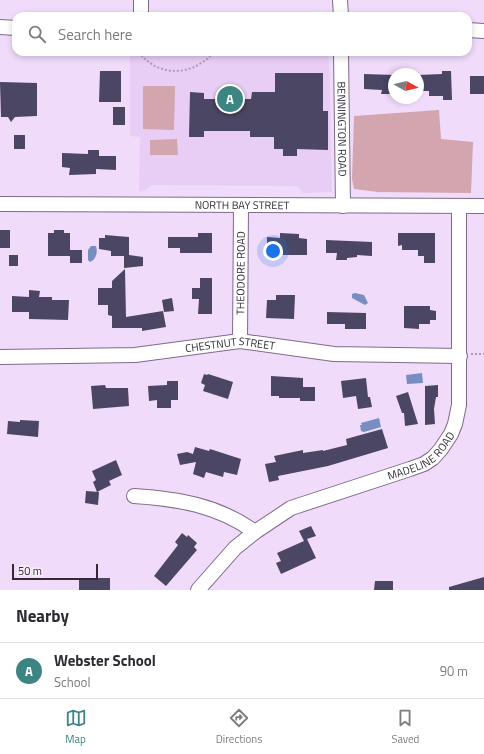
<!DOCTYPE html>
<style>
:root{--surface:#fff;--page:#f2f2f3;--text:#2b2b33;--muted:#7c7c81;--line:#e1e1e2;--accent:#3d8583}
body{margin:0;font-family:"Titillium Web",sans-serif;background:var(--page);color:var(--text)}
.compass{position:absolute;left:388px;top:68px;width:36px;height:36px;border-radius:50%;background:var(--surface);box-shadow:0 2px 6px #0003;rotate:98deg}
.scale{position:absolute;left:12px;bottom:10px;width:86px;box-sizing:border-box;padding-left:4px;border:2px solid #332a36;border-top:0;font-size:11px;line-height:14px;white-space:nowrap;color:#332a36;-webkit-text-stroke:3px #f7eefb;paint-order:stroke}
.you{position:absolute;left:273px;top:251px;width:14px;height:14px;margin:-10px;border:3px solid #fff;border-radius:50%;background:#1a73e8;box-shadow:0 0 0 6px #1a73e833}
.badge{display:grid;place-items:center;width:26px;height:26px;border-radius:50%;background:var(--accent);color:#fff;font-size:13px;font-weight:700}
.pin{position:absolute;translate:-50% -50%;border:2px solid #fff;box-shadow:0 1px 4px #0006}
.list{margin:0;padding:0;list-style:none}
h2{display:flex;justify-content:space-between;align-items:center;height:52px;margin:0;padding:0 16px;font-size:17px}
h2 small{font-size:13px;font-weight:400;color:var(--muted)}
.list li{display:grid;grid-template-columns:26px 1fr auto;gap:12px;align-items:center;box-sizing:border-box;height:56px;padding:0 16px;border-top:1px solid var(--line)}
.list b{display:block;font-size:15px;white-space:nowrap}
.list p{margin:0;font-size:13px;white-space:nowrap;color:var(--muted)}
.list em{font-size:13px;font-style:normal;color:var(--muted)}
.icon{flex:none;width:22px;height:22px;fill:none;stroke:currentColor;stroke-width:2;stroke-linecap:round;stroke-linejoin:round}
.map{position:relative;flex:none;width:484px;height:590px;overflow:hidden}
.search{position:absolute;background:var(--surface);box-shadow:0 2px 6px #0003;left:12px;right:12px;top:12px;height:44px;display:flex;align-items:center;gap:10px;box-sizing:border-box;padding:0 14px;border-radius:12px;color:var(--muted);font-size:15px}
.sheet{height:108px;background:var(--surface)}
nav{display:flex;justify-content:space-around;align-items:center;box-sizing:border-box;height:56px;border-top:1px solid var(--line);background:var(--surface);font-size:11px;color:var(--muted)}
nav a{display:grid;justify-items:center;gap:2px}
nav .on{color:var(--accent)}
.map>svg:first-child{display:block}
.built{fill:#e8cef4}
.green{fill:#d2a5af}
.water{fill:#788ec1}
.building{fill:#4b4663}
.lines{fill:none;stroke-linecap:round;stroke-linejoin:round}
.minor-casing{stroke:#7e6b87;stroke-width:16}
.path{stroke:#ae9cb5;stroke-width:2;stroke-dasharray:2 2;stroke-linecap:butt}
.minor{stroke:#fff;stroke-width:14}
.labels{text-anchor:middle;stroke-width:4;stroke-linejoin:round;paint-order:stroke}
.street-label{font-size:11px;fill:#332a36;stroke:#f7eefb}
</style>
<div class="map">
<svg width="484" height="590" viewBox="0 0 484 590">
<rect width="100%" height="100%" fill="#f1dbfb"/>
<path class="built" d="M327,52L329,61L332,192L303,193L297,186L153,185L144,191L139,192L140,137L130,136V53Z"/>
<path class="green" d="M143,86H175L174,130L143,129Z
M439,110L441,139L473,142L471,193L378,192L354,189L352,179L354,116Z
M177,139L178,155H150V140Z"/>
<path class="water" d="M91,246H96C98,252 96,260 90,262L88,260V250Z
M355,293L364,295L368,303L365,305L352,298V294Z
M422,373L423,383L407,384L406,375Z
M379,418L381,427L364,432L361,431L360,425H362L361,423Z"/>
<path class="building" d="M100,71H121V102H99Z
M442,71H451L452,100H443V96H429V91H418V75L442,74Z
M275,73H323V111H328V150L297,149V156H283V149H274V137H250V131H204V137H189L190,92L204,93V99H251L252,92H275Z
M364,74L394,75V87L391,86V94H381L382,90L364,89Z
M470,76H484V94H470Z
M0,82L37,83V116L15,117L11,122L8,117H1Z
M113,107H125V125H113Z
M14,135H25V149H14Z
M88,150H99V156H116V170L96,169V174L69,175L70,168L62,167V153L88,154Z
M0,230H10V248H0Z
M54,230H64V233H70V250H82V263H70V256H48V233H54Z
M198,233H212V253H180V248H168V237H198Z
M280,233L299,234V238L307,239V255H283V251H267V237L280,238Z
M398,233H435V263H424V256H418V250H402V245L398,246Z
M105,235L129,237V255L143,257V266L124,268V256H111V251L99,249V238H105Z
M326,240L372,242V256L357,255V257L347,258V260H336L337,253H326Z
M9,255H18V266H9Z
M125,269L126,317L163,311L166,327L142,331V328H112V316L108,315V305H98V288H112V281Z
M200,278H212V314H198L199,299H192V288H200Z
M29,290L40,291L39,297H52V300H69L68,320L29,319V312H12V296L29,297Z
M276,295H295L294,319L266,318L267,300H276Z
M172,298L174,311L164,312L162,300Z
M404,306H430V310L436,311V320H430V324H419V329L404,328Z
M327,312L366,313V329H345V324H327Z
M204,374L207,375L208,374L233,382L228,399L203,391L205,385L201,383Z
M271,376L303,378V387H315V401H300V398H279V396H271Z
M366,378L368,397H370L372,407L358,409L356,396L343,398L341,381Z
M167,381H178V400H171V408H157V400L149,401L148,386L167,385Z
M105,385L106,388H128L129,406L93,409L91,386Z
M438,385V397H436L434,409L435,424L425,425V386Z
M408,392L418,424L405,426L404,413H402L396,396Z
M20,420L39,421L38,437L7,434L8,421L20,422Z
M382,429L388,448L328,466L278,476L279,480L269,482L265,464L276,462L274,456L303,450V453L323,450V451L347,445L346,439Z
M195,447L209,451L210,449L241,459L237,475L224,472L223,477L206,472L204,478L193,474L196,462L180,465L177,454L187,452L193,454Z
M116,460L122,475L109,481L111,485L97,492L93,482L96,480L92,471Z
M86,491L99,492L98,505L85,503Z
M311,526L316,536L307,539L316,558L281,574L276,563L281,561L277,553L304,541L299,531Z
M182,533L187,537L188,535L197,543L194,547L197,550L166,586L154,576L178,545L175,542Z
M484,577V590H449V587Z
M79,578H110V590H79Z
M375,581H393V590H374Z"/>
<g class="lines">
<g class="minor-casing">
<g id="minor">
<path d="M141,0V16"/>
<path d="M340,0L341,16"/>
<path d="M0,27L16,28"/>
<path d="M468,30L484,31"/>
<path id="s1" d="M341,52L343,206"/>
<path id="s2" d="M0,204L484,206"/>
<path id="s3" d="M240,341L241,206"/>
<path id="s4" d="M0,357L135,355L240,341L334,354L460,356"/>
<path d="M134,496C178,499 218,505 255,532"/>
<path id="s5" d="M198,590L235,548L255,532L291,508L410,469L424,464L433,458L441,449L451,434L455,424L459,405V207"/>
</g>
</g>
<path class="path" d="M139,52C153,72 181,77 201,63C206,60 211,57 212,52
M471,354H484"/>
<use href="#minor" class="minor"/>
</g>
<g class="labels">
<g class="street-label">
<text dy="4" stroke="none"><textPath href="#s1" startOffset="77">BENNINGTON ROAD</textPath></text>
<text dy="4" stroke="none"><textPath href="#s2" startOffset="242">NORTH BAY STREET</textPath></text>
<text dy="4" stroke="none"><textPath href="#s3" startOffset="68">THEODORE ROAD</textPath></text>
<text dy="4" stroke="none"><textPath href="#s4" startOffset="231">CHESTNUT STREET</textPath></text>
<text dy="4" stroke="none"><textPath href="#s5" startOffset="267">MADELINE ROAD</textPath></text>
</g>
</g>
</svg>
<svg class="compass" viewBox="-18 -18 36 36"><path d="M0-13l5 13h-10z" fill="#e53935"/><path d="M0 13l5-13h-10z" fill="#7c7c81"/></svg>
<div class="scale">50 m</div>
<div class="you"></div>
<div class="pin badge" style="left:230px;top:99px">A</div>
<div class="search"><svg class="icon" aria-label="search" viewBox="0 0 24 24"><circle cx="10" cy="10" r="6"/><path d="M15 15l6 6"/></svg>Search here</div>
</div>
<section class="sheet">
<h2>Nearby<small></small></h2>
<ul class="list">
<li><span class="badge">A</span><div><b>Webster School</b><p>School</p></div><em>90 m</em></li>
</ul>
</section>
<nav>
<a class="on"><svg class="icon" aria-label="map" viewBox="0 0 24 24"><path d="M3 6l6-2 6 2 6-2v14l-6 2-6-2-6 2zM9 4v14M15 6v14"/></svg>Map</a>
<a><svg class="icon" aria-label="directions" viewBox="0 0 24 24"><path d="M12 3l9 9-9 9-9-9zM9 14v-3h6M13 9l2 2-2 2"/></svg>Directions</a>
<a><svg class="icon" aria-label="saved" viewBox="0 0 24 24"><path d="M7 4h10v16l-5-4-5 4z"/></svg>Saved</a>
</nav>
